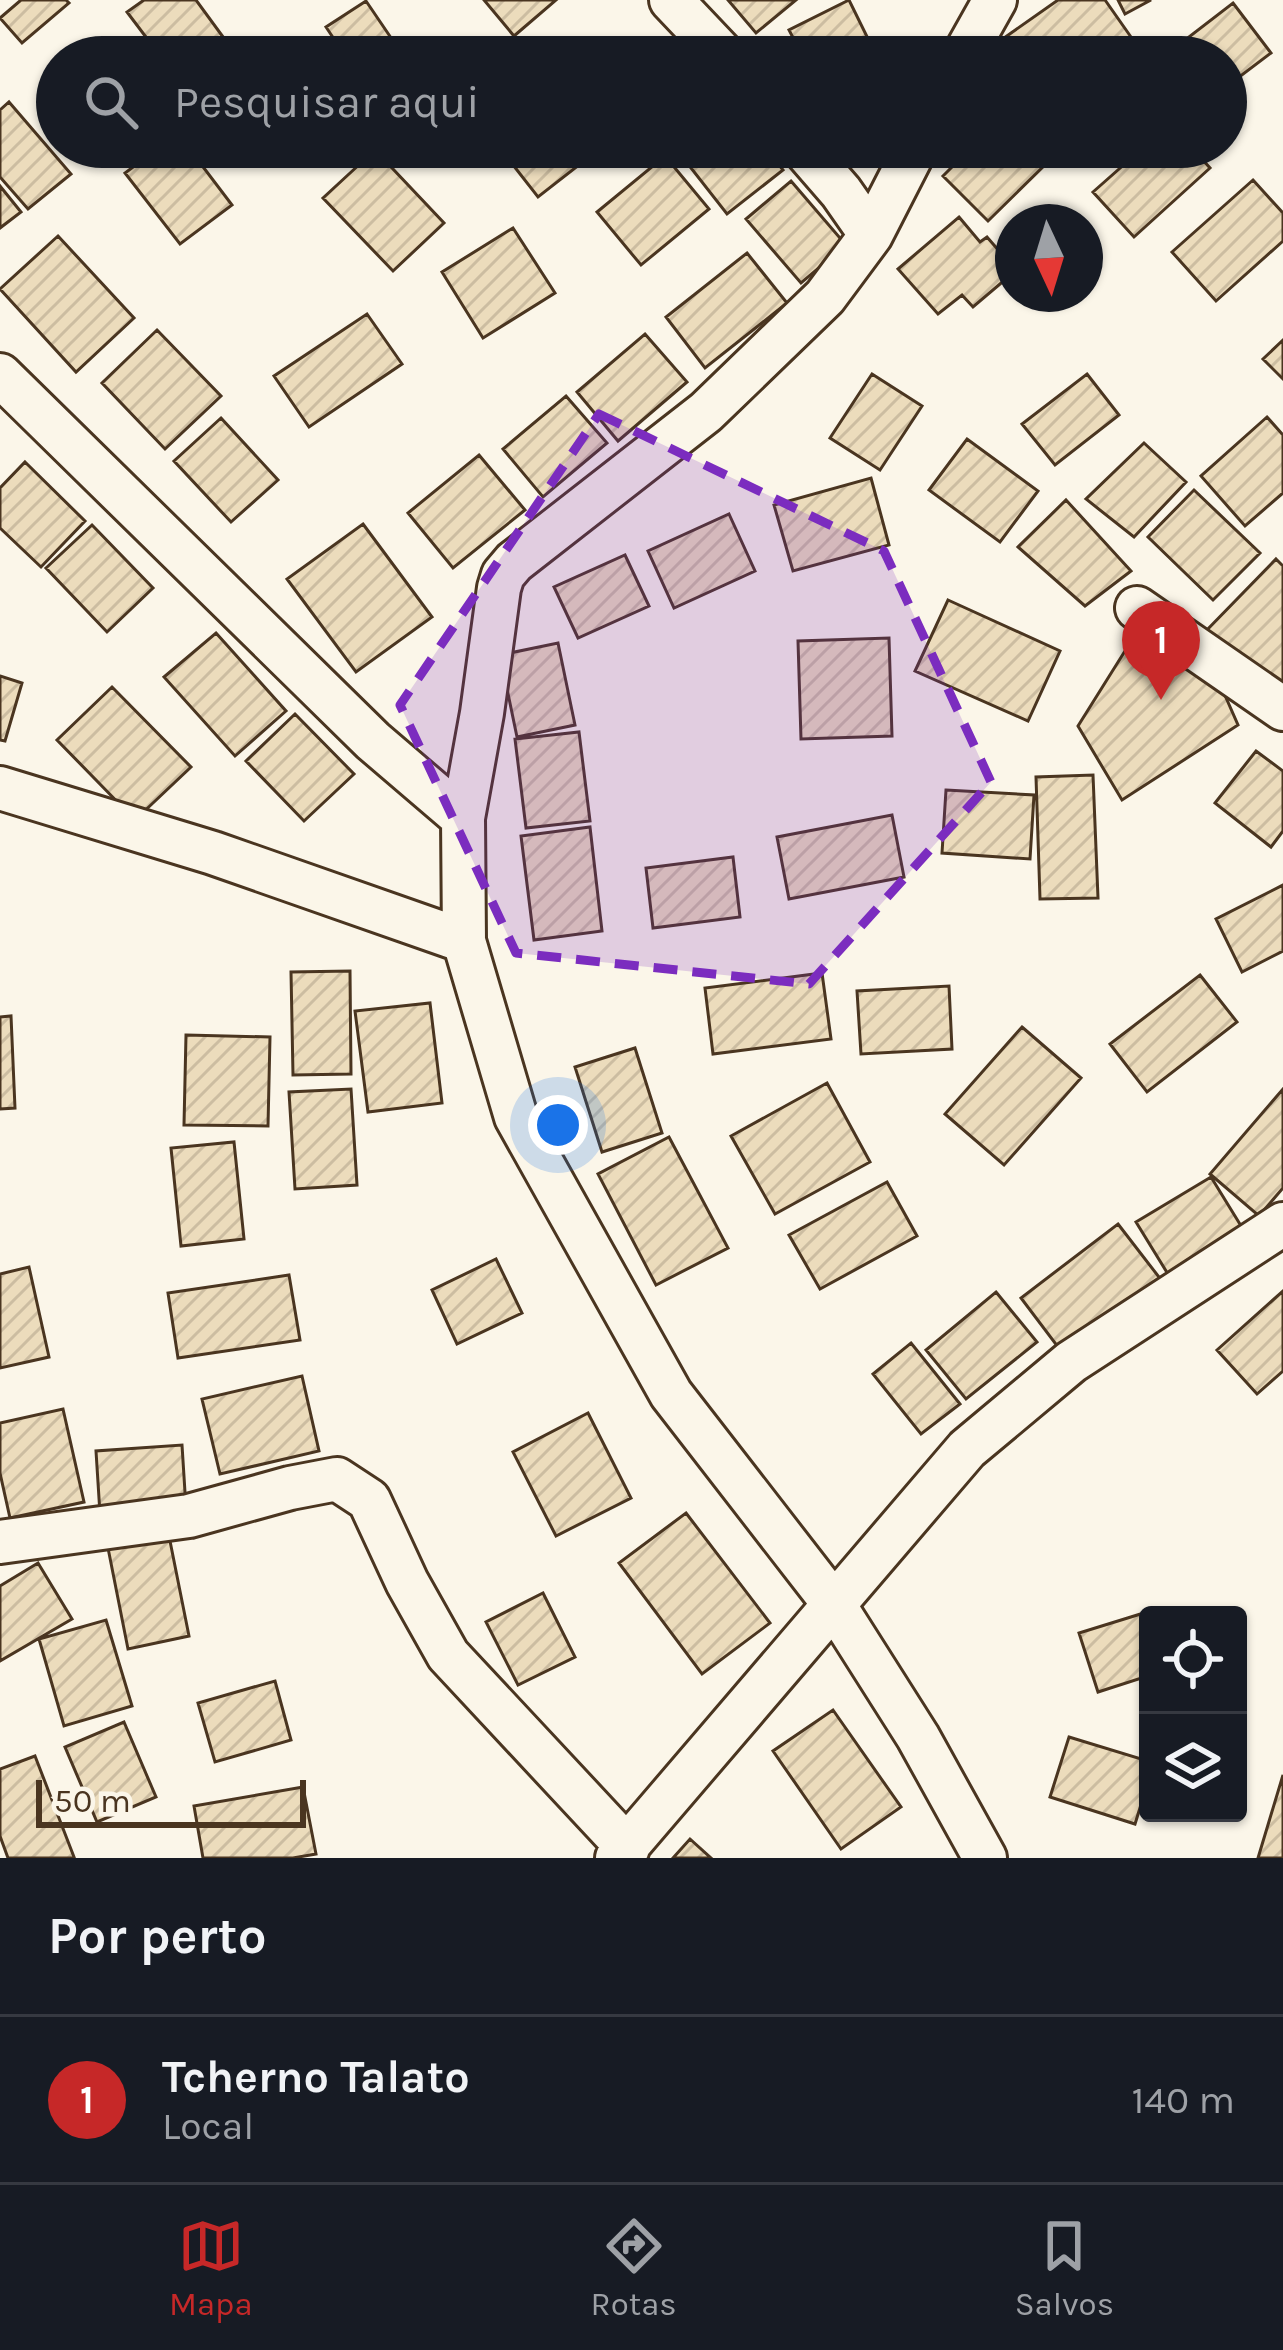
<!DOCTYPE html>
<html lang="pt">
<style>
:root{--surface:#171b24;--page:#242831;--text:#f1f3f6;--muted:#9ea1a6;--line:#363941;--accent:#c62828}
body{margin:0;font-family:Karla,sans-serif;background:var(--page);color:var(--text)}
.controls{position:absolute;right:36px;bottom:36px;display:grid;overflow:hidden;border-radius:12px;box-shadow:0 3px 9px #0004}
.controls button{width:108px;height:108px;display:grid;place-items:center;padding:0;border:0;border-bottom:3px solid var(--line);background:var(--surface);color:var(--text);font:60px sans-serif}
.compass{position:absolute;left:995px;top:204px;width:108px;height:108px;border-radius:50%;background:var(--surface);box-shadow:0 3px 9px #0004;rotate:176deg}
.scale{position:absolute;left:36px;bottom:30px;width:270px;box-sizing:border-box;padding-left:12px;border:6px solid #4a3520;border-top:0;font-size:33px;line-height:42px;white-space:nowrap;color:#4a3520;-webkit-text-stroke:9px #fbf6e9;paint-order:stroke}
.you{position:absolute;left:558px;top:1125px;width:42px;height:42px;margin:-30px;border:9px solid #fff;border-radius:50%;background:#1a73e8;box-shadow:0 0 0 18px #1a73e833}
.badge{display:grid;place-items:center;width:78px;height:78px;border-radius:50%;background:var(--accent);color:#fff;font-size:39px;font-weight:700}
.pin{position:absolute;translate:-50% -99px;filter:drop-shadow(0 3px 6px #0008)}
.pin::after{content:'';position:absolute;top:63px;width:42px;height:36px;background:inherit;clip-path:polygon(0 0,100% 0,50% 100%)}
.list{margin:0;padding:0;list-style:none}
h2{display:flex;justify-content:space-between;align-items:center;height:156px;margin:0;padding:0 48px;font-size:51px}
h2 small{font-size:39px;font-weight:400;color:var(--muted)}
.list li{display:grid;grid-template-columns:78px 1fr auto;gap:36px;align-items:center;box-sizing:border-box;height:168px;padding:0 48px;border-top:3px solid var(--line)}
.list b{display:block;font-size:45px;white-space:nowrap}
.list p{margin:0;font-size:39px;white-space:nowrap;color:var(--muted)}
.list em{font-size:39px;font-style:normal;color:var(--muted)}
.icon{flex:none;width:66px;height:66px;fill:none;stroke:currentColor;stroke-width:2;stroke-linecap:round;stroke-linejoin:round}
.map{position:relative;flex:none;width:1283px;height:1858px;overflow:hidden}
.search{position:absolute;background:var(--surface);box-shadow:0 3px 9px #0004;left:36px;right:36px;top:36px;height:132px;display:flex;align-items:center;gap:30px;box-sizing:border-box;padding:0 42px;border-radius:66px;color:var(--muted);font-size:45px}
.sheet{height:324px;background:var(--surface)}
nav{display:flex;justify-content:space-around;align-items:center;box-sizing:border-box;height:168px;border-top:3px solid var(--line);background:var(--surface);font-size:33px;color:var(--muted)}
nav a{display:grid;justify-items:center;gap:6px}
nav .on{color:var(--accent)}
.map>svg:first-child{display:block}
.building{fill:url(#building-hatch);stroke:#4a3520;stroke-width:3}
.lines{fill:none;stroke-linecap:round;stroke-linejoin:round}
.minor-casing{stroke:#4a3520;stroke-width:48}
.minor{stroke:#fbf6e9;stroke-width:42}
.marked{fill:#7b2cbf;fill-opacity:0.2;stroke:#7b2cbf;stroke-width:9;stroke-dasharray:24 15;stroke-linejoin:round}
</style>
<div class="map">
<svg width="1283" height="1858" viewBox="0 0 1283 1858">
<defs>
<pattern id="building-hatch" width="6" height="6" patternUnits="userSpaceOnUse" patternTransform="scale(3)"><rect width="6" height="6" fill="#ecdcbc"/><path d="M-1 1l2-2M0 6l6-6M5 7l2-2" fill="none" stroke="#ccbda1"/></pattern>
</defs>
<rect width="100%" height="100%" fill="#fbf6e9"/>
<path class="building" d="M21,0H66L69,3L22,43L0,18Z
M144,0H196L226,41L204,57H161L127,12Z
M484,0H556L514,36Z
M728,0H796L756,33Z
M849,0L877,57H803L789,30Z
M1058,0H1105L1138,47L1123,57H1013L1001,40Z
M1118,0H1151L1125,14Z
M366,1L404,57H346L326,27Z
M1233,3L1271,53L1226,87V57H1177L1172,50Z
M95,39L109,57H70Z
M9,102L71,174L28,209L0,177V110Z
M160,147H188L232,205L180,244L125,173Z
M260,147H287L269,159Z
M499,147H602L538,197Z
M718,147H765L783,170L727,214L691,168Z
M840,147H886L849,165Z
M972,147H1038L1050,160L988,221L943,176Z
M1144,147H1191L1210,168L1134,237L1093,192Z
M375,150L444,223L393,271L323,198Z
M665,156L709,209L641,265L597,212Z
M1253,180L1283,213V241L1216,301L1172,252Z
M791,181L846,245L801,283L746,219Z
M0,186L21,212L0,228Z
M959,217L980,242L987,237L1013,267V273L973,307L962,295L938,314L898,269Z
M513,228L555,293L483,338L442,272Z
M58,236L134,318L76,372L0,289Z
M747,253L787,303L705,368L666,317Z
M367,314L402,364L309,427L274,376Z
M157,330L221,396L165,449L102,383Z
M645,334L687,382L618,441L577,392Z
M1283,340V379L1263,359Z
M872,374L922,406L880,470L830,438Z
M1087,374L1119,415L1055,465L1022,424Z
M566,396L607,443L543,497L503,449Z
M1267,417L1283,435V493L1245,526L1201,476Z
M221,418L278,480L231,522L174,461Z
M967,439L1038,491L1000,542L929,490Z
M1144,443L1186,482L1134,537L1086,499Z
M479,455L525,510L453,568L408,513Z
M25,462L85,521L41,567L0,528V488Z
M871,478L889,545L793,571L774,505Z
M1194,490L1260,553L1213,600L1148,537Z
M1066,500L1131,571L1085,606L1018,547Z
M729,514L755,571L674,608L648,551Z
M363,524L432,617L356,672L287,579Z
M92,525L153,588L107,632L46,568Z
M625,555L649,606L578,638L554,587Z
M1276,559L1283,566V685L1204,633Z
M948,600L1060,651L1028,721L915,671Z
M1140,627L1216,675L1238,725L1122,800L1078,726Z
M216,633L286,711L235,756L164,677Z
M889,638L892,736L801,739L798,641Z
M558,643L575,725L517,737L500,655Z
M0,676L22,683L5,741L0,740Z
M112,687L191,767L135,820L57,740Z
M295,714L354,774L304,821L246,761Z
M579,732L590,821L526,828L515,739Z
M1256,751L1283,771V831L1271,847L1215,803Z
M1093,775L1098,898L1040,899L1036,777Z
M946,790L1034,795L1030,859L942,853Z
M892,815L904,877L789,899L777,837Z
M590,827L602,931L534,940L521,836Z
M733,857L740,917L653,928L646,868Z
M1283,885V951L1242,972L1216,919Z
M350,971L351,1074L293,1075L291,972Z
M822,973L831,1039L713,1054L705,988Z
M1200,975L1237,1022L1147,1092L1110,1044Z
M949,986L952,1049L861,1054L857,991Z
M430,1003L442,1103L368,1112L355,1011Z
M11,1016L15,1108L0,1109V1017Z
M1022,1027L1081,1078L1004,1165L945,1114Z
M186,1035L270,1037L268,1126L184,1125Z
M635,1048L662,1133L602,1152L575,1067Z
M827,1083L870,1162L775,1214L731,1136Z
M351,1089L357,1185L295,1189L289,1092Z
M1283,1089V1188L1259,1216L1210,1174Z
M669,1137L728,1248L656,1285L598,1174Z
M234,1142L244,1239L181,1246L171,1148Z
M1211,1177L1246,1234L1171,1279L1136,1222Z
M887,1182L917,1236L820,1289L789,1235Z
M1118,1224L1162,1281L1064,1355L1021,1298Z
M496,1259L522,1313L457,1344L432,1290Z
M29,1267L49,1357L0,1368V1274Z
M289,1275L300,1340L178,1358L168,1293Z
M1283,1291V1371L1257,1394L1217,1350Z
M996,1292L1037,1342L966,1399L926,1350Z
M911,1343L960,1404L921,1434L873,1374Z
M302,1376L319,1451L220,1474L202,1399Z
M63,1409L84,1502L10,1518L0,1473V1423Z
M588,1413L631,1498L556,1536L513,1452Z
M182,1445L186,1508L100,1514L96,1451Z
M686,1513L770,1623L702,1674L619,1563Z
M169,1536L189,1636L128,1649L108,1548Z
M38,1563L72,1619L0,1661V1586Z
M543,1593L575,1657L518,1685L486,1622Z
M1160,1608L1162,1615H1148V1676L1098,1692L1079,1633Z
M106,1620L132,1706L64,1726L39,1639Z
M275,1681L291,1740L215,1762L198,1703Z
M833,1710L901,1807L841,1849L773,1751Z
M124,1722L156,1797L97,1822L65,1747Z
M1069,1737L1148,1761V1782L1135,1824L1050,1797Z
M35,1756L74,1857L71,1858H8L0,1836V1769Z
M1283,1775V1858H1258Z
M303,1787L316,1854L293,1858H203L194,1806Z
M690,1839L711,1858H673Z"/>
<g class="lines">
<g class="minor-casing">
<path id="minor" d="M671,0L725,57
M963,57L995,0
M802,147L841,192L871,235
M0,375L373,741L463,818L464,941
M1137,608L1283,709
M0,788L213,853L464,941L516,1117L671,1394L833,1603L918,1737L985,1858
M463,818L482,713L499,588L503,575L514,562L706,412L825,297L871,235L916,147
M0,1542L189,1516L290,1488L337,1479L369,1500L407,1582L448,1655L628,1848
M617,1858L967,1449L1071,1362L1283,1224"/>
</g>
<use href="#minor" class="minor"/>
</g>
<path class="marked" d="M599,414L884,551L991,782L809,984L516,953L400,705Z"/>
</svg>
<div class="controls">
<button><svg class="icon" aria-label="locate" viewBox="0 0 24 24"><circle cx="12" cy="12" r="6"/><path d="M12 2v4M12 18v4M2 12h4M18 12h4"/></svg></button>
<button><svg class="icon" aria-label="layers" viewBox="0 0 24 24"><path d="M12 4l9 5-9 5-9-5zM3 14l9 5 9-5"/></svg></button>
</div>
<svg class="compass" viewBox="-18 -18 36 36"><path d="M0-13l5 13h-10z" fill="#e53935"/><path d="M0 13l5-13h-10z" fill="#9ea1a6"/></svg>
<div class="scale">50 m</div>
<div class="you"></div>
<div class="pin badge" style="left:1161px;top:700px">1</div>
<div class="search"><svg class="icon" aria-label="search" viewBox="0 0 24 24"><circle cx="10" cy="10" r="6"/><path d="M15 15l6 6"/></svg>Pesquisar aqui</div>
</div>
<section class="sheet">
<h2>Por perto<small></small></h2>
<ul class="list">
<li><span class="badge">1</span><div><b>Tcherno Talato</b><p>Local</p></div><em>140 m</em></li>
</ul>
</section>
<nav>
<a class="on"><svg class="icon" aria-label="map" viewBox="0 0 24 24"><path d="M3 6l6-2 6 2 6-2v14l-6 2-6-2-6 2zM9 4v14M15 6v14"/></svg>Mapa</a>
<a><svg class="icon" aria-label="directions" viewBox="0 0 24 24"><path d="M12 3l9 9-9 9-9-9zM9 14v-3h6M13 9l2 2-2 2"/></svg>Rotas</a>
<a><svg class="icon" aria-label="saved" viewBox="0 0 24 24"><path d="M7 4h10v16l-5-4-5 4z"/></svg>Salvos</a>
</nav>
